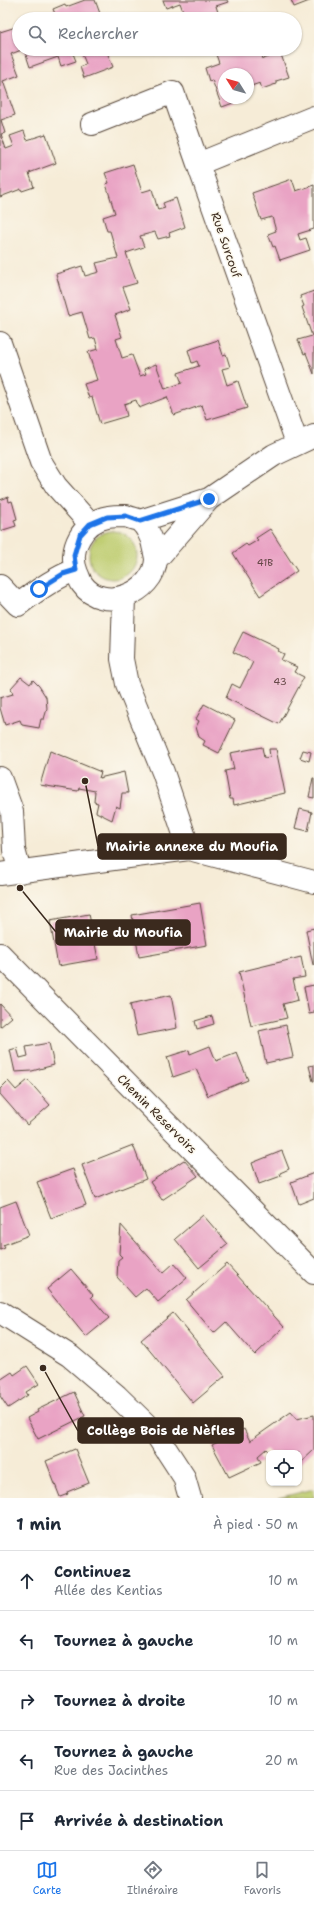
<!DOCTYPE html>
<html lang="fr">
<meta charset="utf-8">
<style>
:root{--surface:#fff;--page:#f2f2f3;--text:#1f2937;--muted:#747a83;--line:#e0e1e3;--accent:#1a73e8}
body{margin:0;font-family:"Shantell Sans",sans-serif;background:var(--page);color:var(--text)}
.controls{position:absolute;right:12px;bottom:12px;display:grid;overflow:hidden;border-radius:8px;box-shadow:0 1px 3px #0004}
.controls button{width:36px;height:36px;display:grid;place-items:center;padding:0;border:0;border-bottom:1px solid var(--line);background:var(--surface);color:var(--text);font:20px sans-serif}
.compass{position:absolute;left:218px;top:68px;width:36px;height:36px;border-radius:50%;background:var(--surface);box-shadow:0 1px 3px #0004;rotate:307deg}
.stop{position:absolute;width:12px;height:12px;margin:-9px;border:3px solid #1a73e8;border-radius:50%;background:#fff}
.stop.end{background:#1a73e8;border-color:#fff;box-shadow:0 1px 4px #0008}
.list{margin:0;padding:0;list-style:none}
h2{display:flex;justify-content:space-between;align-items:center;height:52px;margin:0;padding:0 16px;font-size:17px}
h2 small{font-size:13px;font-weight:400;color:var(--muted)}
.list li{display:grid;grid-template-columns:26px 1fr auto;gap:12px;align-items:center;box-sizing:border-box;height:60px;padding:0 16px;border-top:1px solid var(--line)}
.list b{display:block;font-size:15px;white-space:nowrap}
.list p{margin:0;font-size:13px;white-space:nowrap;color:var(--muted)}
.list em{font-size:13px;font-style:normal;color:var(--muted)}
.icon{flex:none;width:22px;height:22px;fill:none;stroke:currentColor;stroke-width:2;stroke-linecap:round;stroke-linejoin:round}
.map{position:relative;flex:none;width:314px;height:1498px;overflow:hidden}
.search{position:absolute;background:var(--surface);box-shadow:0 1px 3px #0004;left:12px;right:12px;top:12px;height:44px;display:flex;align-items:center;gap:10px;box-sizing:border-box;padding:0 14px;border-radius:22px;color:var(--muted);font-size:15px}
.sheet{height:352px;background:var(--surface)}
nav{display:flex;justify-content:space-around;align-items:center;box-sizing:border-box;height:56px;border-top:1px solid var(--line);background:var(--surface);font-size:11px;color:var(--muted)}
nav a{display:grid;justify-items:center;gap:2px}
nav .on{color:var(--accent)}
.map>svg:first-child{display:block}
.green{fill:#bdcc6e;stroke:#7c7b46}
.building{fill:#e9a3c4}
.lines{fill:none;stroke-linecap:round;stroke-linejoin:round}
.minor-casing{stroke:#57473a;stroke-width:24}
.major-casing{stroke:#57473a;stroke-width:24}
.minor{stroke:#fff;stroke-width:22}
.major{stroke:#fff;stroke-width:22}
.route{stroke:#1a73e8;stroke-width:5}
.labels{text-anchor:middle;stroke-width:3;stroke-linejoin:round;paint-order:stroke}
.number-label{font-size:10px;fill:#664848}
.street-label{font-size:12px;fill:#3b2a1e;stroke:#fbf7ec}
.leader{fill:none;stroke:#3b2a1e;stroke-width:1.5}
.callout-dot{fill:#3b2a1e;stroke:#fbf7ec;stroke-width:1.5}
.callout{fill:#3b2a1e;stroke:#3b2a1e;stroke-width:1.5}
.callout-label{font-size:13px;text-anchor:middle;font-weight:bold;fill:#fff}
</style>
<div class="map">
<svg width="314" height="1498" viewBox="0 0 314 1498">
<rect width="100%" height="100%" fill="#fbf7ec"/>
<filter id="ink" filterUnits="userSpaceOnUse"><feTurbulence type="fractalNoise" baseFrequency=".025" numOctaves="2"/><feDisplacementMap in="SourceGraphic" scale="8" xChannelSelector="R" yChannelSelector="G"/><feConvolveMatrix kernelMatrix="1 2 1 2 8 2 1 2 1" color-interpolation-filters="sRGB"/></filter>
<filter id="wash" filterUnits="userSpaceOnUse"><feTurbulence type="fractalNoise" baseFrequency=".012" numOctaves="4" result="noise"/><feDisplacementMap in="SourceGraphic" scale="16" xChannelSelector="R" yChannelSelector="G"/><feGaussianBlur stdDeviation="0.9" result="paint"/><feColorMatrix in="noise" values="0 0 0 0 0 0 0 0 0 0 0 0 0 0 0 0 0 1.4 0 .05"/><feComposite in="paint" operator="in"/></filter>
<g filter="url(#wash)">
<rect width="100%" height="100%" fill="#f6ecd7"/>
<path class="green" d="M89 555a24 24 0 1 1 48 0a24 24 0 1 1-48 0Z
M314,1489V1498H278Z"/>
<g id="blocks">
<path class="building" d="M85,0H95L102,19H57L53,9L65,4L66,7Z
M163,0H227L228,2L216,6L220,19H186L180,3L166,8Z
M291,0H312L294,7Z
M16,27L19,36V49H77L72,51L76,61L61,66L58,57L30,67L24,49L11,54L19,75L3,81L15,115L1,120L5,133L1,134L6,149L14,146L10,136L24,131L27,140L46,134L56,163L29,173L34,187L22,191L21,189L0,197V32Z
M80,49H109L110,51L107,52L113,67L84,78L80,67L86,64Z
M214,49H260L263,59L269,57L268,53L279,49L289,77L276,81V84L262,89L260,83L248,87V74H224V98H247L222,107L212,80L209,81L205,68L219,63Z
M133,164L142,192L152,189L158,210L165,208L163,203L176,198L185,227L169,233L170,236L158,239L155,232L140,236L144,247L126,253L137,283L123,287L131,309L115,315L122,337L116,339L122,358L132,355L140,376L146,374L144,369L156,364L165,389L182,383L178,373L199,366L197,361L192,363L188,350L218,340L223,355L226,354L230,367L222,369L227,385L238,381L247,408L207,420L202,405L174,415L167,397L139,408L136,400L124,404L127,416L100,424L92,397L89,398L84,384L97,380L88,352L98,349L95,338L90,339L82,312L68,316L56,274L82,266L85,276L99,272L96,263L118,258L110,231H107L103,217L115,213L106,184L109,183L105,173Z
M292,179L296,191L314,185V229L298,234L300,240L306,238L310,250L280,260L275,246L273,247L268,234L276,231L272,217L261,220L252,193Z
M314,291V374L306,353L304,354L298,340L312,336L302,307L304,306L300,296Z
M8,497L9,502L12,501L17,519L14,520L16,526L0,531V500Z
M270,529L297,571L260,596L233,553L246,544L248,546L258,540L256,538Z
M243,632L279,649L278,651L284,654L281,660L297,667L294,672L304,677L279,724L226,698L232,684L240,688L253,662L233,652Z
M21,677L30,684L33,680L39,686L46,697L47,709L44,719H41L39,728L22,725L20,720L5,725L0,708V698L13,694L11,688Z
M204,704L235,720L219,753L203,745L205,741L199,737L196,727L199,721L196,719Z
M262,747L264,758L270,757L269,749H276L285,793L234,805L233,799H230L225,771L234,769L230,753Z
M303,750L311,752L309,761L300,758Z
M50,751L101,772L99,778L124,772L128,793H122L120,808L116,806L112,820L96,812L98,803L94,802L95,791L79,788L78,791L40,785Z
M313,778H314V798L309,797Z
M300,809L312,812L308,831L295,828Z
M200,903L207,945L139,957L132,915Z
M89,914L98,959L58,966L50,921Z
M314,928V965H313L306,930Z
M301,957L305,977L293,979L298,1000L283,1004L287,1018L251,1026L239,972Z
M314,985V1013L309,1014L304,987Z
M171,995L177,1028L137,1036L130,1004Z
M0,1004L12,1017L0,1027Z
M212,1016L214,1024L197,1029L195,1021Z
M286,1025L293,1057L266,1063L259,1031Z
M49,1043L54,1065L32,1071L15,1072L10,1050L17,1048L20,1058L28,1056L26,1047Z
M210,1046L216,1061L237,1053L248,1080L208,1096L196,1069L173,1077L167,1057L189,1050L190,1054Z
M314,1065V1081H313L309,1066Z
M28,1080L50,1105L27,1125L0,1094V1089L8,1081L16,1090Z
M133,1145L146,1179L95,1199L82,1165Z
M282,1151L289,1169L280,1173L281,1176L259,1184L252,1163Z
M184,1160L198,1176L162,1200L150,1182Z
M73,1169L86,1205L51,1218L37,1182Z
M314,1173V1198L299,1204L291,1182Z
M16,1201L29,1235L3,1245L5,1248L0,1250V1207Z
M203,1215L228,1244L199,1268L175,1239Z
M121,1225L163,1273L174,1263L187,1278L158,1302L146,1288L135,1297L117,1277L118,1260L122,1257L119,1254Z
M227,1264L284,1327L255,1355L226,1322L214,1333L186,1300Z
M71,1269L93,1295L91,1297L109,1318L86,1337L47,1289Z
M173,1313L225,1376L193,1403L141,1340Z
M27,1366L39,1384L26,1392L28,1395L8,1408L0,1396V1380L12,1372L14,1375Z
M74,1392L85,1416L38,1439L27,1418L38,1412L37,1410Z
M291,1412L297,1419L314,1415V1450L299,1464V1453H270L266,1449L258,1456L261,1462L229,1477L212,1445L244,1429L250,1441Z
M75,1449L89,1483L67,1492L68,1494L60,1497L46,1461Z"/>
</g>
</g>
<g filter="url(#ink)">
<use href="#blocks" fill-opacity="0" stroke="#57473a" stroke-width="1"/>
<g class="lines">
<g class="minor-casing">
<path id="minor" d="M92,124L173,92L198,164
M0,343L41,462L56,486L90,524
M297,443L198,164L314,117
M126,516C130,518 137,519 140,521C146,526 152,538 153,545C154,550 156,556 156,560C154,593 103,614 82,584C80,581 79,577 77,573C67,550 83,521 108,517C113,516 120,516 126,516Z
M140,521L209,499
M156,560L209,499L274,455L314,436
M0,586L18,605C36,591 54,578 75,570
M124,597L122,659L127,684L163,772L189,849
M0,778L12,811L14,850L20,872
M0,954L314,1273
M0,1312L70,1356L117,1396L156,1434L184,1477L190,1498"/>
</g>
<g class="major-casing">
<path id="major" d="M0,874L189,849L314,882"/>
</g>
<use href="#minor" class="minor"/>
<use href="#major" class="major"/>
</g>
</g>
<g class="lines" filter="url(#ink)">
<path class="route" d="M39,589L63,574L76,570L74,555L80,535L90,524L107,517L126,516L140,521L209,499"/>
</g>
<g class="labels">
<g class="number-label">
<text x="265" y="566">41B</text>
<text x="280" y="685">43</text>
</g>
<g class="street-label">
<text transform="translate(226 245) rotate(71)" y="4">Rue Surcouf</text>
<text transform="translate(157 1114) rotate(45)" y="4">Chemin Reservoirs</text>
</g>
</g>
<path class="leader" d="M85 781L98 846M20 888L56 932M43 1368L78 1431"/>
<g class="callout-dot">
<circle cx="85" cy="781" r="4"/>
<circle cx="20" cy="888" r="4"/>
<circle cx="43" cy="1368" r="4"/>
</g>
<g class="callout">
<rect x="98" y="834" width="188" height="25" rx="4"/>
<rect x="56" y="920" width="134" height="25" rx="4"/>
<rect x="78" y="1418" width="165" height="25" rx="4"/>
</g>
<g class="callout-label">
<text x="192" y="851">Mairie annexe du Moufia</text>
<text x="123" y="937">Mairie du Moufia</text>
<text x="161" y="1435">Collège Bois de Nèfles</text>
</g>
</svg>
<div class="controls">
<button><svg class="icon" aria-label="locate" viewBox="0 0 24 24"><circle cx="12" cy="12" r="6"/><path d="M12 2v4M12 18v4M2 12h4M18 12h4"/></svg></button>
</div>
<svg class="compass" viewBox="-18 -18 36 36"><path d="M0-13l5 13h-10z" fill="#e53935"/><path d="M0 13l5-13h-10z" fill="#747a83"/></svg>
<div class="stop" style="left:39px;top:589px"></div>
<div class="stop end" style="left:209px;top:499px"></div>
<div class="search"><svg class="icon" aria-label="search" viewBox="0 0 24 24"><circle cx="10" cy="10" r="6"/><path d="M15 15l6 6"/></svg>Rechercher</div>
</div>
<section class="sheet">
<h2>1 min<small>À pied · 50 m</small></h2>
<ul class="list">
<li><svg class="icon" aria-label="ahead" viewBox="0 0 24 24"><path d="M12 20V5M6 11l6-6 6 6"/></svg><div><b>Continuez</b><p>Allée des Kentias</p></div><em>10 m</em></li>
<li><svg class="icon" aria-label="left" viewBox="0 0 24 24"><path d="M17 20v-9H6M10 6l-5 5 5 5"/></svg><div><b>Tournez à gauche</b></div><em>10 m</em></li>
<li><svg class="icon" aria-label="right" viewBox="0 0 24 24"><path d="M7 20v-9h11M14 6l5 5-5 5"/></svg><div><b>Tournez à droite</b></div><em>10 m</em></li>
<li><svg class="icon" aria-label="left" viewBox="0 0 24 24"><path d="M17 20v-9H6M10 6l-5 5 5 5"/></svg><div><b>Tournez à gauche</b><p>Rue des Jacinthes</p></div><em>20 m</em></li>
<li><svg class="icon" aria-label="arrive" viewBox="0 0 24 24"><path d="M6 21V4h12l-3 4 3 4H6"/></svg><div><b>Arrivée à destination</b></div></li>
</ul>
</section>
<nav>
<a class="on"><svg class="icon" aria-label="map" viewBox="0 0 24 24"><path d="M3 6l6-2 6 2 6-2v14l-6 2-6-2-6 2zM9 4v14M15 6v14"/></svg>Carte</a>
<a><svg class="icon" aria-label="directions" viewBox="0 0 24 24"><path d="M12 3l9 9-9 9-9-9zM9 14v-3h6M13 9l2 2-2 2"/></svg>Itinéraire</a>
<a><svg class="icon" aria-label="saved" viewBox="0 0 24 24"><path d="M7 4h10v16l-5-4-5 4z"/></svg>Favoris</a>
</nav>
